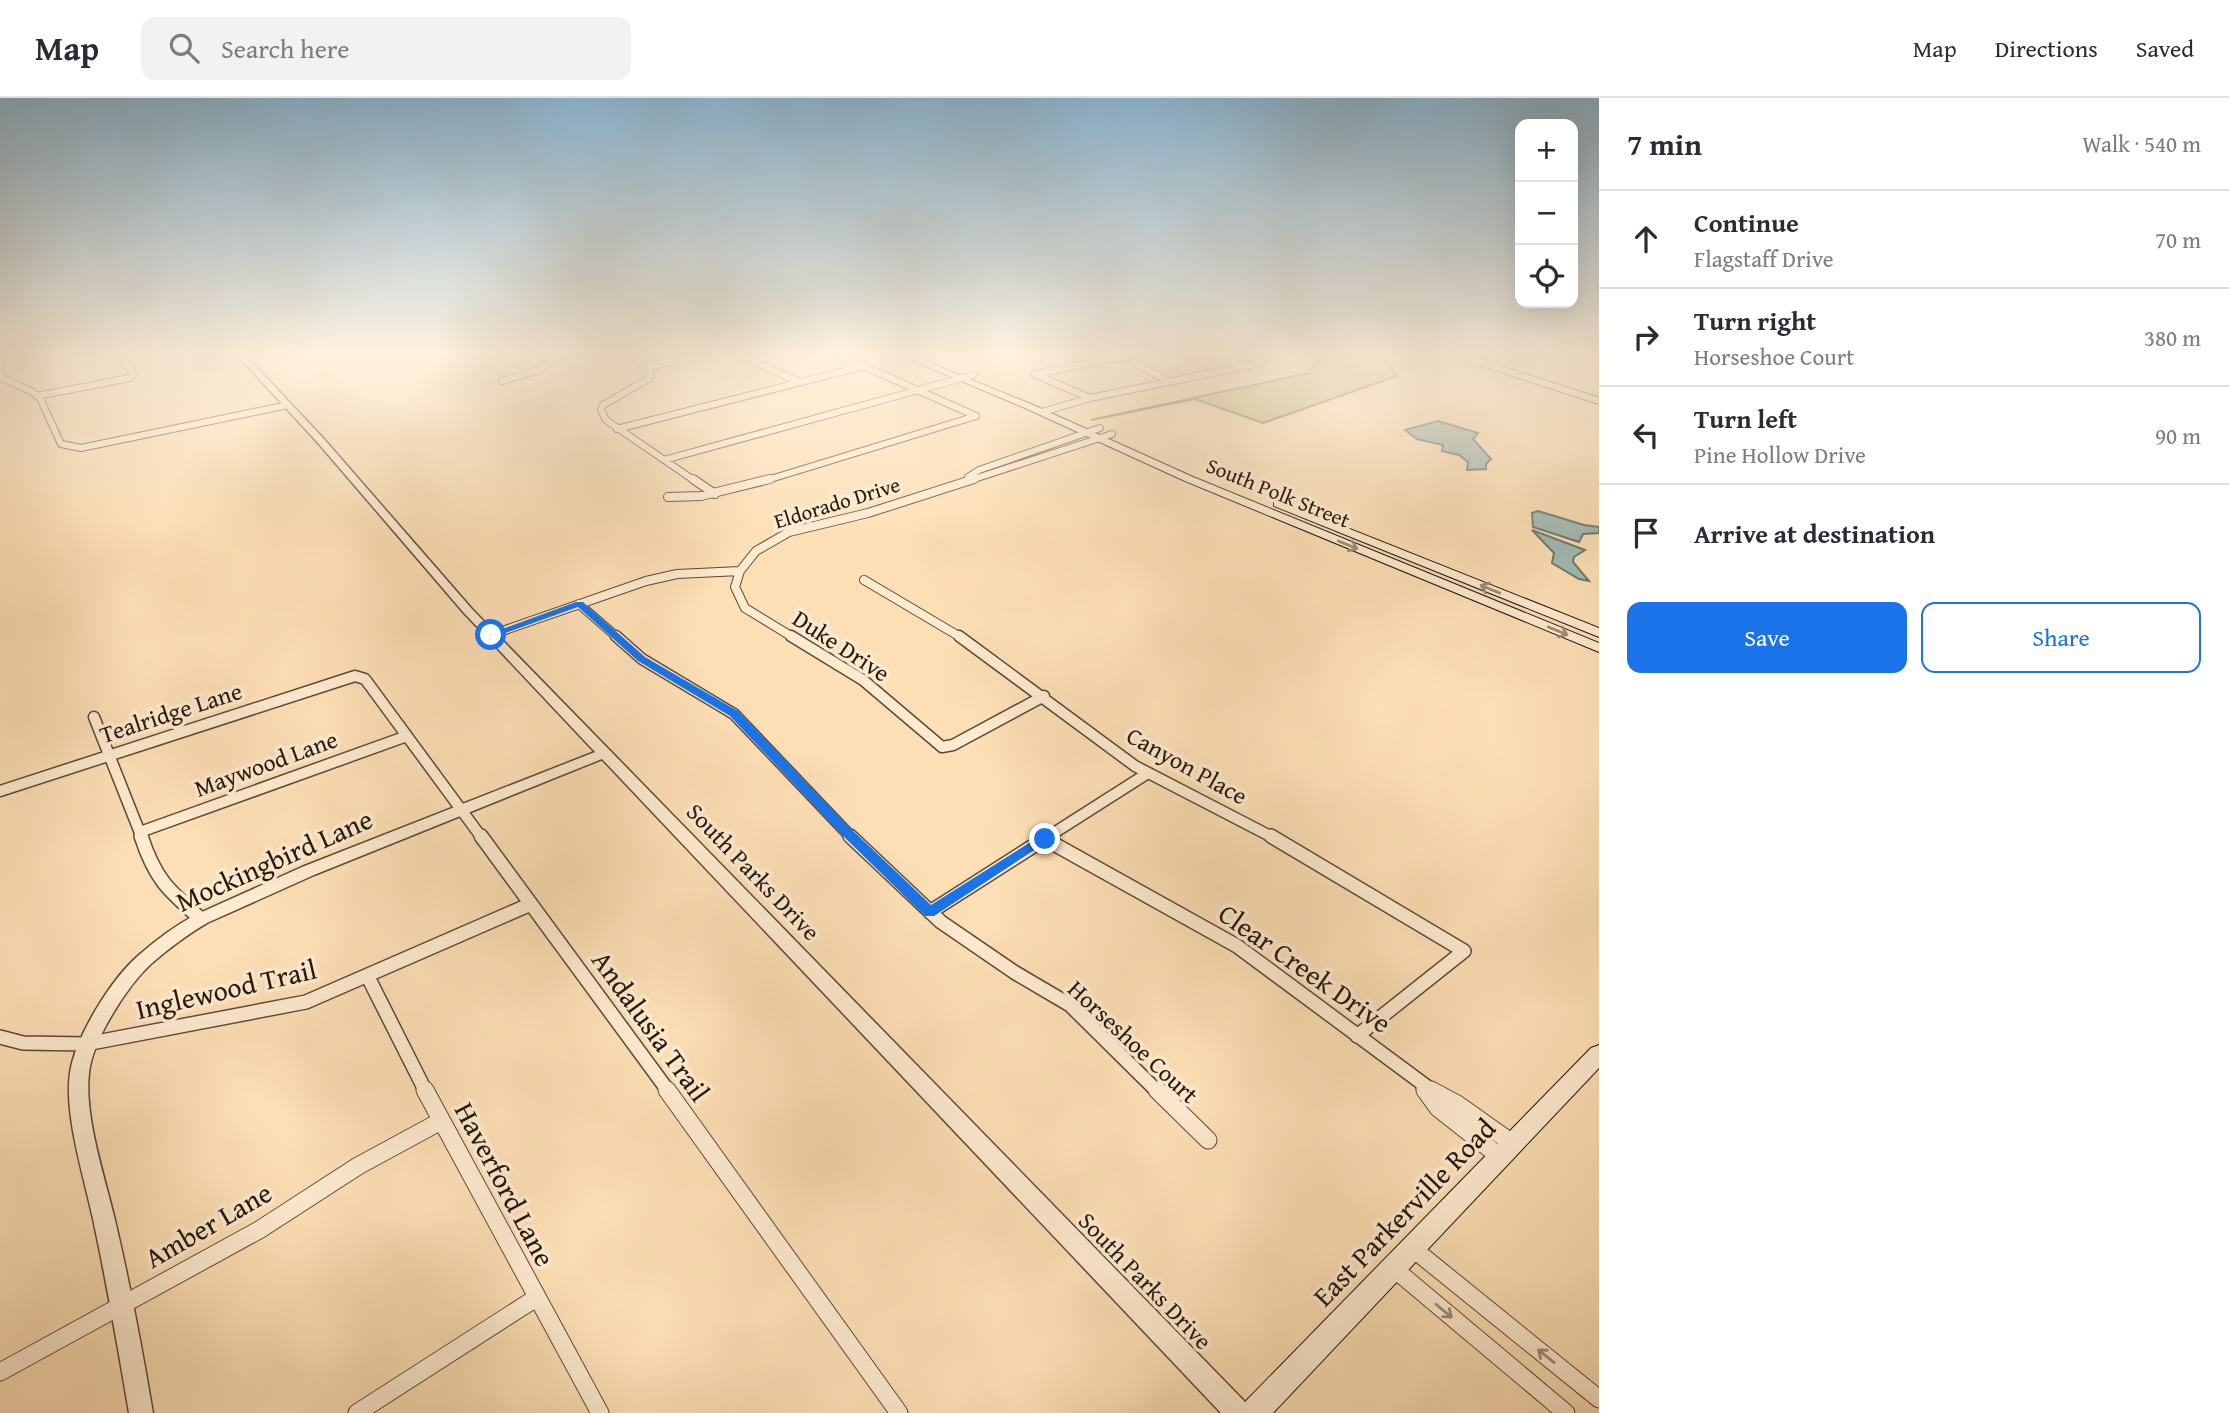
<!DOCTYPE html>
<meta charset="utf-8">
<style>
:root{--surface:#fff;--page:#f2f2f3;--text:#2b2b33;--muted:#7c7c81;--line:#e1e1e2;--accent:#1a73e8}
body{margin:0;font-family:"Gentium Book Plus",serif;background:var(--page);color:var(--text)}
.controls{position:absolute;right:21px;top:21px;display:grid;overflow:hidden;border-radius:14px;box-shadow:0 7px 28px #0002}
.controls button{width:63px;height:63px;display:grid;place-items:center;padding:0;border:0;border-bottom:2px solid var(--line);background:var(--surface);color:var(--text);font:35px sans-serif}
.stop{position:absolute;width:21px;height:21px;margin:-16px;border:5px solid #1a73e8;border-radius:50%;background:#fff}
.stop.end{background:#1a73e8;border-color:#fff;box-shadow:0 2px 7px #0008}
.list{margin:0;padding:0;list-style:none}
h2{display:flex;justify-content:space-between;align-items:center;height:91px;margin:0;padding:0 28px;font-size:30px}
h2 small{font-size:23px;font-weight:400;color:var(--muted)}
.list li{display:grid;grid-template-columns:46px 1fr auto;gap:21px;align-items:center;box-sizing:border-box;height:98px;padding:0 28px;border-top:2px solid var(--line)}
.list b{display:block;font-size:26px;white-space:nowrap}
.list p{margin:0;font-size:23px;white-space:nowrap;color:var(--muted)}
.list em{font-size:23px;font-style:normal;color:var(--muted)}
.actions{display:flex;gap:14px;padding:21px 28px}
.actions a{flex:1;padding:16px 0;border:2px solid var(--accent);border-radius:14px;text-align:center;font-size:24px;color:var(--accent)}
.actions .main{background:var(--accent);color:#fff}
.icon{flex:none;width:38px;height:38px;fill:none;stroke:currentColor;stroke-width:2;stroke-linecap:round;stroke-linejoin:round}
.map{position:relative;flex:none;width:1599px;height:1315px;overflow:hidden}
header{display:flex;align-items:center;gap:42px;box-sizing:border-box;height:98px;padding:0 35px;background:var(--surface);border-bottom:2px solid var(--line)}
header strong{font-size:33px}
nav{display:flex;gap:38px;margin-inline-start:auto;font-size:24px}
.search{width:490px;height:63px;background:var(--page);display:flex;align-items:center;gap:18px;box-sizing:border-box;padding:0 24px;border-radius:14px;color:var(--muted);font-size:26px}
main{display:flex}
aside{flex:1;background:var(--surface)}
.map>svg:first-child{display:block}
.green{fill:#c8c088;stroke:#766c4a;stroke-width:2}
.water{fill:#a1bbb5;stroke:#6f7a71;stroke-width:2}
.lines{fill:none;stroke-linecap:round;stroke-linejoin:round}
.minor-far4-casing{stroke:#5a4a36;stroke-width:8}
.minor-far3-casing{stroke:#5a4a36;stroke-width:10}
.minor-far2-casing{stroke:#5a4a36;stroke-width:13}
.minor-far1-casing{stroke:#5a4a36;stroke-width:16}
.minor-casing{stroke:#5a4a36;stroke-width:19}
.tertiary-casing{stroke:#5a4a36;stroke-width:3}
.secondary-casing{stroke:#23190c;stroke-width:2}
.minor-far4{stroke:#feeacf;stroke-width:6}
.minor-far3{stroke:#feeacf;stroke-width:8}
.minor-far2{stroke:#feeacf;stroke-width:10}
.minor-far1{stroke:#feeacf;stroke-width:13}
.minor{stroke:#feeacf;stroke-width:17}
.tertiary{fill:#feeacf;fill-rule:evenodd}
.secondary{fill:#feeacf;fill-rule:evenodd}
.oneway{stroke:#9b8c77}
.route{fill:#1a73e8}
.labels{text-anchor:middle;stroke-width:7;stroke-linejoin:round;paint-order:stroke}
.far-street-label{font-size:21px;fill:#23190c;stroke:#feeacf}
.street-label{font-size:24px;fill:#23190c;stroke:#feeacf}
.near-street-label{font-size:28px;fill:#23190c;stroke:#feeacf}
</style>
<header>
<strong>Map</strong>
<div class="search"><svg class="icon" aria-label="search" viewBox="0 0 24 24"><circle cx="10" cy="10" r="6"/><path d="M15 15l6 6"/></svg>Search here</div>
<nav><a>Map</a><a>Directions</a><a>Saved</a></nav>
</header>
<main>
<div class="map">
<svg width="1599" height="1315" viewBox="0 0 1599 1315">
<rect width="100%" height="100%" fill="#fddfb5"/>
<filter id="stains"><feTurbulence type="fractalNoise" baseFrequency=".00286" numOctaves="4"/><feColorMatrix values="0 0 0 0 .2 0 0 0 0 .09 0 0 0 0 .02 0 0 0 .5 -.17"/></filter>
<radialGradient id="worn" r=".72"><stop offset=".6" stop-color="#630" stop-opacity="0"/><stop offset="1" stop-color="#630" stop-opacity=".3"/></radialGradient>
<path class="green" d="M1318,258H1382L1397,278L1263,325L1195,301L1091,322L1309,275Z"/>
<path class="water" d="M1438,323L1478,335L1473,341L1491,361L1486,366V371L1467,372L1468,364L1459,357L1442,353L1443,347L1417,341L1405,332Z
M1538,413L1584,427L1599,429V435L1583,436L1579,444L1533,429L1532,415Z
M1532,432L1585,452L1574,459L1573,464L1589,483L1579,481L1552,465L1554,455Z"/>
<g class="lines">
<g class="minor-far4-casing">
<path id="minor-far4" d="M630,258L649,269L650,280L603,307L601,312L606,322L695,383
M742,258L799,284
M1121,258L1170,284
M1218,258L1244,268
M1461,258L1599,303
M649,269L695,258
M0,276L1,258
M0,279L31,293L40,300L61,346L81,350L288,307
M502,283L539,272L564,258
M37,298L130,280L133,277L121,258
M1090,300L1034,276L1122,259
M1042,314L1090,300L1256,266L1268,258
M617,331L864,268
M664,362L973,277
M968,379L979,372L1100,330
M764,383L976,318L841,258
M968,383L1112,336"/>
</g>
<g class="minor-far3-casing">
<path id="minor-far3" d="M693,381L715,396
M668,399L701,398L770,381
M864,482L962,540
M579,506L618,540
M491,537L646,483L677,476L740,473
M794,540L745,510L735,489L740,473L756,453L789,434L868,415L974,381"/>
</g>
<g class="minor-far2-casing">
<path id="minor-far2" d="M616,538L642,561L734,616L852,740
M791,538L863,582L942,649L953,647L1044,598
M959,538L1135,668L1274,740
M94,619L142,740
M0,693L355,578L365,581L482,740
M140,734L407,638
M1046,740L1148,675"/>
</g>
<g class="minor-far1-casing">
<path id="minor-far1" d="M141,738C155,781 168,792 201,821
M481,738L669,994
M850,738L941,824L1014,874L1070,907L1158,994
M1271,738L1464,853L1357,938
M1045,741L1237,848L1434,994
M930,814L1049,738
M368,879L426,994
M0,939L23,945L86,946L306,904L531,806
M1423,989L1426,994"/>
</g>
<g class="minor-casing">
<path id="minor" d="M425,992L600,1315
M667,992L899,1315
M1157,992L1208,1042
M1425,992L1438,1010L1499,1058
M1431,992L1457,1006L1512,1045
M1411,1149L1599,1301
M1392,1169L1566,1315
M0,1274L259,1132L358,1068L441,1023
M357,1315L536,1200"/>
</g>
<g class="tertiary-casing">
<path id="tertiary" d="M238,258H246L324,341L472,511L1247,1306L1250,1315H1221L602,661L314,777L207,825C187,837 168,851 151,866C127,888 92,943 89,975C84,1019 105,1079 115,1122C130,1186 142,1250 153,1315H129C118,1250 107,1186 93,1121C84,1079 64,1017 70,975C75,939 112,880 139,857C156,842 175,828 195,817L302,769L595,654L464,515L318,345Z"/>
</g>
<g class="secondary-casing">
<path id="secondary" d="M902,258H913L1031,306L1193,379L1599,545V554L1185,383L1025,310Z
M1274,404H1282L1599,530V539L1274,408Z
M1599,947V970L1273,1315H1240L1244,1305L1591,950Z"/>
</g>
<use href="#minor-far4" class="minor-far4"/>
<use href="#minor-far3" class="minor-far3"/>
<use href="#minor-far2" class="minor-far2"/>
<use href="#minor-far1" class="minor-far1"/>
<use href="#minor" class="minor"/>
<use href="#tertiary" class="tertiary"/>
<use href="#secondary" class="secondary"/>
</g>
<defs><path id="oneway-shaft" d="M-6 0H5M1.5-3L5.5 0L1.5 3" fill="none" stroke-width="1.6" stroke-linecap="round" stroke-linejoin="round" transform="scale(1.75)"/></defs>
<g class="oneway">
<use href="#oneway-shaft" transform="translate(1348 447) rotate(22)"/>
<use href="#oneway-shaft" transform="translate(1490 491) rotate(-158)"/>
<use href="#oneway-shaft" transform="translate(1558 533) rotate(22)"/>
<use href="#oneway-shaft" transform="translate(1444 1213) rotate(40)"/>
<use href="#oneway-shaft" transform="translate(1546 1258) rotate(-141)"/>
</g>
<linearGradient id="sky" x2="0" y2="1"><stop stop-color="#8bb7d4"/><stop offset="0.58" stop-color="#fef1de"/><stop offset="1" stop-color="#fef1de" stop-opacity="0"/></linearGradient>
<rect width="1599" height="442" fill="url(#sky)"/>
<path class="route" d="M576,504H583L645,559L738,613L846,726L931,807L1040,738H1049L1051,741L934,818H925L837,732L730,618L638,563L578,509L494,539L486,537Z"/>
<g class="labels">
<g class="far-street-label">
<text transform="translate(1278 395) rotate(22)" y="7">South Polk Street</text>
<text transform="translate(837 405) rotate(-17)" y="7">Eldorado Drive</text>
</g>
<g class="street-label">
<text transform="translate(841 548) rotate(33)" y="8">Duke Drive</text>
<text transform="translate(171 615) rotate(-18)" y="8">Tealridge Lane</text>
<text transform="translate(266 666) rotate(-20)" y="8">Maywood Lane</text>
<text transform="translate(1187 668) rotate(29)" y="8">Canyon Place</text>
<text transform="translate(753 774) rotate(46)" y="8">South Parks Drive</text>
<text transform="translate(1133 944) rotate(43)" y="8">Horseshoe Court</text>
<text transform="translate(1145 1183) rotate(46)" y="8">South Parks Drive</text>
</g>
<g class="near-street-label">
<text transform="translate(274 762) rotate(-24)" y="10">Mockingbird Lane</text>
<text transform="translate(1305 870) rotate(35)" y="10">Clear Creek Drive</text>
<text transform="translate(226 891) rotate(-13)" y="10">Inglewood Trail</text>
<text transform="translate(651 928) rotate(54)" y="10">Andalusia Trail</text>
<text transform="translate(505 1086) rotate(62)" y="10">Haverford Lane</text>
<text transform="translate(1404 1114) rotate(-46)" y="10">East Parkerville Road</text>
<text transform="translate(208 1127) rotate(-30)" y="10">Amber Lane</text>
</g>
</g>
<rect width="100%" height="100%" filter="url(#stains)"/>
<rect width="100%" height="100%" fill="url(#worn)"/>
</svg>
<div class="controls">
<button>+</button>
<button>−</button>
<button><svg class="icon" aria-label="locate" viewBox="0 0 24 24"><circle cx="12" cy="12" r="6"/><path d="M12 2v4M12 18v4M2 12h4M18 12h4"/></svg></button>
</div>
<div class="stop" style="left:491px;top:537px"></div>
<div class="stop end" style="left:1045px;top:741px"></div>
</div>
<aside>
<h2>7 min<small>Walk · 540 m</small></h2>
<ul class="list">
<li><svg class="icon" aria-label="ahead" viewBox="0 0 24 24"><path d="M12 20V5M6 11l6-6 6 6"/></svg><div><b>Continue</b><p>Flagstaff Drive</p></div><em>70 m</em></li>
<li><svg class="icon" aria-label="right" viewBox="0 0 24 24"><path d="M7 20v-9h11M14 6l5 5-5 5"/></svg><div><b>Turn right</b><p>Horseshoe Court</p></div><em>380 m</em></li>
<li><svg class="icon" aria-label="left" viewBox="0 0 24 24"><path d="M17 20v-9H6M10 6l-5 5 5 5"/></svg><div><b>Turn left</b><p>Pine Hollow Drive</p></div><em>90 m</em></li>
<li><svg class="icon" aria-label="arrive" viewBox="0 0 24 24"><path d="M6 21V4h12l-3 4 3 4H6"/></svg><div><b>Arrive at destination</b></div></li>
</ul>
<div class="actions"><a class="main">Save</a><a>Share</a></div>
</aside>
</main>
